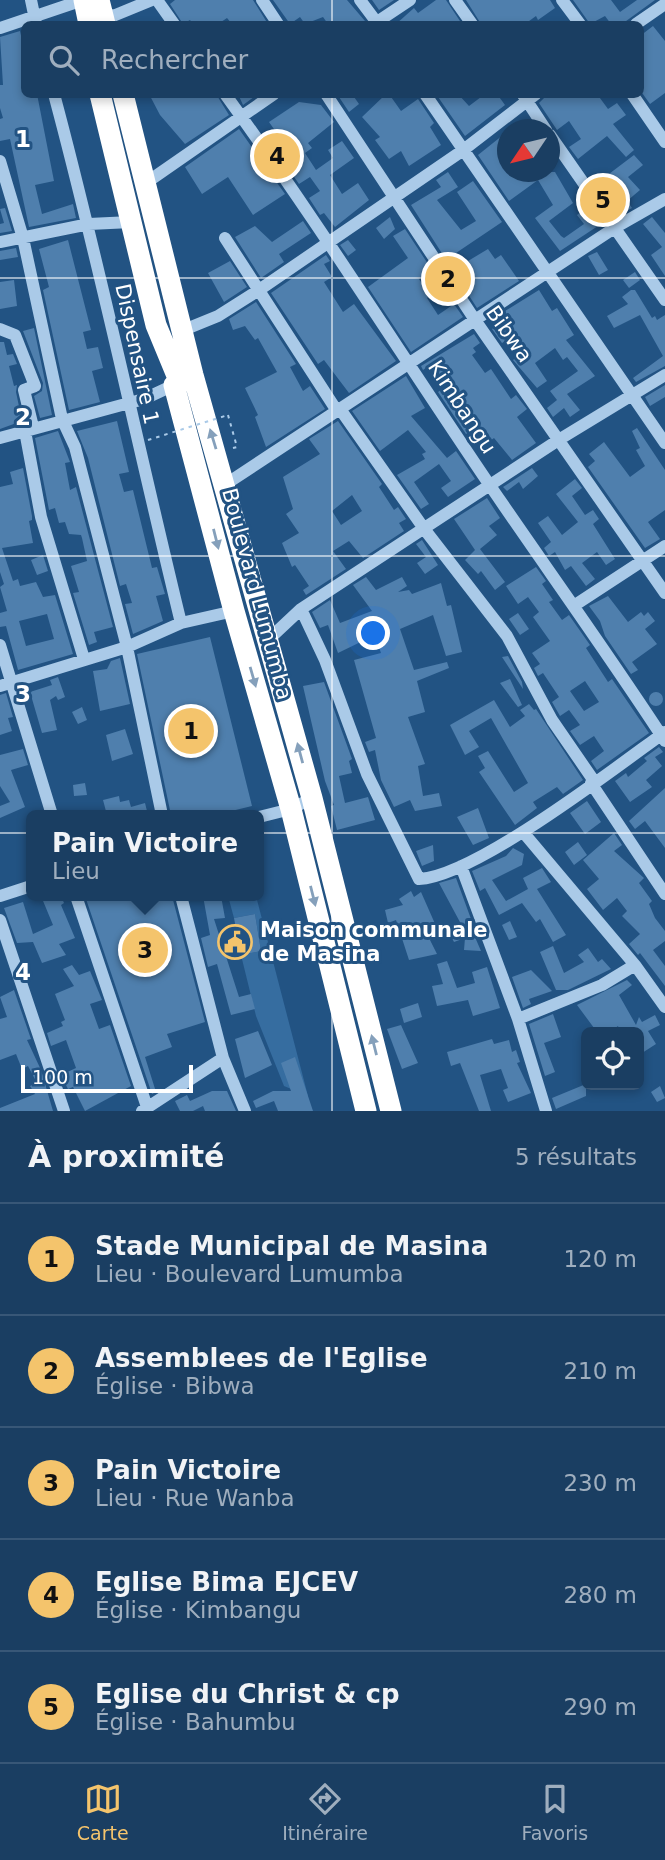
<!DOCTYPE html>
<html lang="fr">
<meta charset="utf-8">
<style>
:root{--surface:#1a3e62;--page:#27496b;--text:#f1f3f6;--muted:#9faebe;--line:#385777;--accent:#f4c46c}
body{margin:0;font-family:"DejaVu Sans",sans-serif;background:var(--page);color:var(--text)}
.controls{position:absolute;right:21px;bottom:21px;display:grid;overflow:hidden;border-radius:10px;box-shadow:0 4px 10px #0003}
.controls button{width:63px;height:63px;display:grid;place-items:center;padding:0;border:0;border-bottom:2px solid var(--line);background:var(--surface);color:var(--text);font:35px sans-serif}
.compass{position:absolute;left:497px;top:119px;width:63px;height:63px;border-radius:50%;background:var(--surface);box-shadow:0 4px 10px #0003;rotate:235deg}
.scale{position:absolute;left:21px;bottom:18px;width:172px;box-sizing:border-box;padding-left:7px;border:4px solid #fff;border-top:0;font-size:19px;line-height:24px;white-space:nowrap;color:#fff;-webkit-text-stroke:5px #225383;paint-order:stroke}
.you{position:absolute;left:374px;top:634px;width:24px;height:24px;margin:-18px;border:5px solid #fff;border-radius:50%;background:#1a73e8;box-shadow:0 0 0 10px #1a73e833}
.badge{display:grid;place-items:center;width:46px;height:46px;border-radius:50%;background:var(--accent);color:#111;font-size:23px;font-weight:700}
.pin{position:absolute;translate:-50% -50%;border:4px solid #fff;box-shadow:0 2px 7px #0006}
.popup{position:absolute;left:26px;top:810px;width:238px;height:91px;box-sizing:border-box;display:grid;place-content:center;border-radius:10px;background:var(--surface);filter:drop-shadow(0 2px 5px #0005);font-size:23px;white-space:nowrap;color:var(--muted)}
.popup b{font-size:26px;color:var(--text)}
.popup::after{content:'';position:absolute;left:50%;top:100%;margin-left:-14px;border:14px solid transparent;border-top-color:var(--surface)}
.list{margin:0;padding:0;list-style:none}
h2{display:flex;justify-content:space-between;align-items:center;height:91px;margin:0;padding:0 28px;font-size:30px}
h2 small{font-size:23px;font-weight:400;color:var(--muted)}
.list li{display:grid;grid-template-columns:46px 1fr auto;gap:21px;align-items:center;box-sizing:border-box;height:112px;padding:0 28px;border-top:2px solid var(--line)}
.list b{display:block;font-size:26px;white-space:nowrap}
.list p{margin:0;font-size:23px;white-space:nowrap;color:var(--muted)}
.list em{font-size:23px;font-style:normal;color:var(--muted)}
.icon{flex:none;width:38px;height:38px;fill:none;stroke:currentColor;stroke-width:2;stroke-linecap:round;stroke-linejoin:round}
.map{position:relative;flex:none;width:665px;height:1111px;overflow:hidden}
.search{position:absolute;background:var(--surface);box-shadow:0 4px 10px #0003;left:21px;right:21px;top:21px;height:77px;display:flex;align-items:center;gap:18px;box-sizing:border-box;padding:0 24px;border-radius:10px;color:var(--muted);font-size:26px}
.sheet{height:651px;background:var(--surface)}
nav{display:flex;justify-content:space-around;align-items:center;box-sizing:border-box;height:98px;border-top:2px solid var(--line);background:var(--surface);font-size:19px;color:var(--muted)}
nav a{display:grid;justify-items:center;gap:4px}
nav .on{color:var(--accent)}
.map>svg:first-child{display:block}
.green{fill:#366da0}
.building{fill:#4f7fad;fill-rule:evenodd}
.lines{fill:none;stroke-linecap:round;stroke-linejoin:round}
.path{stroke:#aacae8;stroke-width:2;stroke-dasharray:3.5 5;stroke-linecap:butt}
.minor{stroke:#aacae8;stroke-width:12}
.highway{stroke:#fff;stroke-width:21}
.path-bridge{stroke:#aacae8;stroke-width:2;stroke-dasharray:3.5 5;stroke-linecap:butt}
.highway-bridge{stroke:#fff;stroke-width:21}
.oneway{fill:#85a0bb}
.grid{fill:none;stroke:#fff;stroke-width:2;stroke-opacity:0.55}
.labels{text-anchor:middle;stroke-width:6;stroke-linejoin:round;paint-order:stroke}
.street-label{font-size:21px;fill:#fff;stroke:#225383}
.poi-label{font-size:21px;font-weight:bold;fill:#fff;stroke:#225383;text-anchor:start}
.grid-label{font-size:23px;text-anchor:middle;font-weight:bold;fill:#fff;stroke:#225383;stroke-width:6;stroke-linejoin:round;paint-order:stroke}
</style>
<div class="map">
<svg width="665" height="1111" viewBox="0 0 665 1111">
<rect width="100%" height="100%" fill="#225383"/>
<path class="green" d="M228,896H256L308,1096L284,1086L256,1016L241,955L261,951L255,914L234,918Z"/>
<path class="building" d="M175,0H253L268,24H232L227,18L218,24H193L190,20L183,24L170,4Z
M273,0H347L365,21L360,24H328L323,17L305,24L300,17L290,24Z
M372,0H394L379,10Z
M436,0H446L462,24H396L414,8L418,13Z
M466,0H550L555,8L538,20L536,16L525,24H481Z
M573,0H611L620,12L637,0H655L622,24H611L605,16L590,24Z
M653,26L665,41V93L650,104L640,90V36Z
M20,31L24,49V94H37L54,181L35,185L42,214L73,204L76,218L29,227L10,139L0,141V119L3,118L0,108V85H3L0,37Z
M149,94H216L229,115L185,144L160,115Z
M238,94H258L243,105Z
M337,94H352L359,104L349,112Z
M386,94H389L401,111L418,99L434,123L430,127L441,145L409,166L401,151L389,159L375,140L380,137L362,117Z
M436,94H458L469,106L485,94H497L505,105L465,136Z
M548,94H597L608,109L617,103L626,115L613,124L634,150L626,157L607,136L578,159L569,147L581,139L569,121L557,130L539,103Z
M299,102L321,105L334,122L308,143L312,148L305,153L316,170L333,158L328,150L342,141L354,158L330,175L342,194L358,183L369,200L335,227L324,213L320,215L309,198L320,191L310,177L299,184L267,138L276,132L269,122Z
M239,129L285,194L253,215L228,177L202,194L185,167Z
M508,131V172H555L573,203L549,221L561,236L564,238L584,224L577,215L589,206L601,224L560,251L535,218L553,205L538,180L509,201L478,155Z
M634,155L643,165L628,177L640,190L627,201L632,208L620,214L597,183Z
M448,172L458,187L437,200L461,230L476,221L457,192L473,181L502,222L456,253L463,264L488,249L495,259L501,255L519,281L477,308L411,205L441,187L436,180Z
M5,208L12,231L0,233V224L4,223L0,209Z
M390,217L395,229L384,239L376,228Z
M652,217L665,233V276L651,255L662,247L643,224Z
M303,221L311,233L279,254L284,262L261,278L235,237L255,226L272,242Z
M405,229L432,270L419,279L430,295L427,298L438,315L454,304L463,317L411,352L368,287L408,258L393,236Z
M68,240L91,330L83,332L87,349L98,347L103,368L92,371L100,402L69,410L43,290L49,287L39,249Z
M348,240L356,250L348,256L340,245Z
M16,248L18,257L0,260V251Z
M597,252L608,270L599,275L588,256Z
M326,255L330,261L324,264L332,277L324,282L343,312L354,304L396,361L349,393L324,360L318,364L271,293Z
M230,261L247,287L224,302L208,273Z
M635,272L640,280L629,288L623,280Z
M14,280L17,306L0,309V282Z
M539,290L552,311L557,308L574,335L566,340L595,376L567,394L580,410L570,417L564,408L553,417L547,408L557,400L550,391L578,371L567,357L563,360L555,348L535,363L547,381L537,388L513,360L521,354L511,338L502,343L492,329L495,327L492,322L506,313L505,311Z
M631,290H635L652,318L655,316L657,320L665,315V366L636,382L633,378L663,356L640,315L614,328L607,316L628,304L622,297Z
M256,302L296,364L290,367L303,391L310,386L325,409L266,447L255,417L258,415L245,388L277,372L258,338L255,340L245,326L233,330L229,319Z
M34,328L52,415L40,418L34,396L42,391L43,383L23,331Z
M474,334L480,343L473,348L476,352L472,355L485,373L491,369L511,399L516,395L527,409L517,417L536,443L512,460L494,438L486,444L475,428L466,434L438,392L445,387L431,364L423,370L421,366Z
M0,342H4L7,355L13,354L17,364L9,366L14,386L17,385L16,392L22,421L0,429Z
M406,376L425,408L411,416L447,458L456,451L475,479L448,497L441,488L451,481L439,464L414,482L429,504L421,509L397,475L425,459L422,454L426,452L408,430L380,451L352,411Z
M665,385V397L650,406L645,397Z
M117,421L129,472L119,474L124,492L133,490L152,568L157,567L165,594L156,596L163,621L133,634L125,604L132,603L126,584L120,586L88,458L77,431Z
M338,421L382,484L379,487L394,510L398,507L406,519L399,523L404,531L363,558L349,541L333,551L346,569L306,595L303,590L309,586L295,565L292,567L282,543L299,533L286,514L293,509L283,477L320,454L309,439ZM352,495L362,511L341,525L332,511Z
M637,428L665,470V510L648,522L660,539L645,548L588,467L595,461L589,454L604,442L630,477L645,466L636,450L640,448L632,431Z
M58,431L70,462L65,463L70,490L76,487L113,627L94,632L97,642L89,645L73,593L79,592L71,566L87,561L82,538L81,535L69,534L65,522L59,523L55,508L49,510L35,438Z
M23,468L32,516V520L29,521L33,543L2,548L13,581L18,579L20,586L36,582L43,597L55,595L73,654L18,670L6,626L0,627V613L7,611L0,587L4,584L0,572V487L13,484L10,472ZM47,614L54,639L26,646L19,621Z
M532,468L538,476L523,489L519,482L507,491L503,487Z
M575,479L582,488L572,496L585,515L593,510L599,519L593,524L615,559L606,565L597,552L582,563L595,579L586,586L571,566L565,570L555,552L549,556L544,548L551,542L538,523L548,516L562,535L578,522L556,494Z
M487,498L500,518L489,526L497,535L480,549L505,582L495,590L481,571L478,574L465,560L475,550L454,519Z
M422,540L438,565L425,574L417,563L426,557L416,544Z
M43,555L48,571L37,575L31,560Z
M536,567L546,581L542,584L553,600L549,602L562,620L569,615L590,645L586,648L608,682L612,679L649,733L597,770L591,761L604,751L594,736L580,745L570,731L580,725L569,710L560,716L552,702L559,697L543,673L538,676L534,668L540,664L532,653L550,641L533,617L539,612L528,597L518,604L506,586ZM585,681L599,702L584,711L570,691Z
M366,577L376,590L402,577L407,586L398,592L409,590L412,594L441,583L447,606L451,605L462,652L446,656L433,615L400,629L414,670L447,662L449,668L417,681L425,712L408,717L425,764L418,766L423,796L439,793L442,806L415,811L410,800L394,807L381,780L375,750L369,752L365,742L376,738L354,660L381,653L375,635L338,653L328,625L320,628L312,612L330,600L340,623L372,611L353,585Z
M608,596L628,622L641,612L644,616L648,612L655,621L645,629L657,644L632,662L638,670L631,674L605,636L600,621L589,606Z
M518,613L529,629L520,635L509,619Z
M210,637L252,806L215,815H171L137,654Z
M508,656L522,682L523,689L502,657Z
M120,658L130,704L100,711L93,671L107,669L111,661Z
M58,677L65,697L58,700L56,696L50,700L57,730L42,733L30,692L52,685L50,680Z
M510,679L522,705L518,707L500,683Z
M324,682L352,759L349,761L352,773L339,776L345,803L368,797L375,820L337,830L331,806L334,805L325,781L303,686Z
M649 699a7 7 0 1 1 14 0a7 7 0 1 1-14 0Z
M6,693L13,717L8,718L12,731L0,735V695Z
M494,700L510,727L525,716L520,710L529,704L534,710L536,709L583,780L563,794L557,787L533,802L537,808L515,825L479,772L485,768L478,756L488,751L514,792L528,783L491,718L469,731L479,747L465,755L450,725Z
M82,707L87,720L78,724L72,712Z
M125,729L133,754L112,761L106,735Z
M659,747L663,752L655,757L662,766L646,780L652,787L630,802L615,781L626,773L628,777L647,761L644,758Z
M23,749L28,765L11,770L25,807L0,818V806L10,802L0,786V755Z
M85,783L87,795L74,796L73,785Z
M665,788V848L645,821L635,829L629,821Z
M119,796L120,802L129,800L131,807L145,803L148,815H107L103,800Z
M587,801L601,822L585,834L570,813Z
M478,808L489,838L473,845L457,817Z
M614,833L622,845L614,851L644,878L639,883L652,901L649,904L655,918L665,931V941L653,950L665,966V986L640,953L638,955L629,944L640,934L622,916L627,911L617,898L603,910L587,889L599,879L583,860Z
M578,842L587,855L574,865L565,852Z
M433,845L434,861L422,866L416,851Z
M513,848L524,854L522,865L492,880L506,901L528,889L523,878L542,868L551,882L537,889L566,935L553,942L540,919L536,922L522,903L499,915L485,888L480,891L472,871L506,856Z
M456,878L471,919L468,921L481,951L464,950L465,938L454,942L449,932L465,922L461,924L439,883Z
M411,891L414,897L421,892L436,926L442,924L445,936L430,940L437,954L409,960L396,920L388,923L385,910L403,905L399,899Z
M41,896H61L64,903L61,905L75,938L59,944L66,955L42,963L33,942L17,943L4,908L23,902L33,934L53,925Z
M85,896H172L205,1022L167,1034L172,1047L145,1057L156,1092L152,1094Z
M203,896H221L225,918L214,919L239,997L251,994L255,1009L231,1015L217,964L208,967L201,938L210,935Z
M255,914L261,951L241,955L234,918Z
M510,921L517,937L509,940L502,925Z
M553,946L564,973L584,962L578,955L588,948L598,962L602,959L611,969L568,990H556L540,952Z
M447,961L457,988L475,983L472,972L487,967L500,1008L473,1016L468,1000L437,1006L432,986L443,984L437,964Z
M72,965L79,975L90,971L102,1000L90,1004L99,1029L110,1025L131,1086L85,1111L73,1087L68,1089L61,1075L76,1068L66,1040L51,1046L47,1033L63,1026L61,1022L65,1020L55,994L74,986L63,969Z
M531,970L552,991L529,999L531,1004L523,1008L512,977Z
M627,980L632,985L619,995L636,1025L639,1017L642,1022L655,1015L660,1025L648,1031L656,1044L639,1055V1032H620L618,1026L610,1032H597L577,1005Z
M14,990L31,1039L27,1040L41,1070L53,1111H0V1108L35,1094L30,1086L37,1083L28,1066L22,1069L16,1054L0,1060V1019L7,1017L0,997Z
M418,1003L422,1017L404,1023L400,1009Z
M553,1014L561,1037L544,1043L555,1072L545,1076L529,1024Z
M401,1025L418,1063L402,1069L387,1029Z
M258,1031L272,1065L245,1078L235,1039Z
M492,1039L494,1044L509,1040L512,1052L516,1050L520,1062L517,1063L531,1093L508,1102L503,1090L508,1088L501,1069L480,1075L491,1111H479L460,1063L451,1066L447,1052Z
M295,1057L313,1111H278L274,1101L256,1108L253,1101L273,1091H291L281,1063Z
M586,1084V1096L556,1109L552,1098Z
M660,1086L665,1098L657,1102L651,1092Z
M212,1091H227L236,1111H205L203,1106L193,1111H180L175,1101L187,1095L190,1101Z"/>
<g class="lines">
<path class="path" d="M228,415L237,447L233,448"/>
<path class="minor" d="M31,0L36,24
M157,0L174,24
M262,0L278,24
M360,0L378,24
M455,0L472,24
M562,0L580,24
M374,24L410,0
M636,24L665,4
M0,28L77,2L113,16L152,0
M54,94C101,269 138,447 181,623
M225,94C318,222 402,356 491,487C549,572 609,655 665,741
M326,94L475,320L665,593
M425,94L665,443
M632,94L665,142
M523,95L546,130
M550,135L665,300
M0,161L23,238L62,419L75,447L127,647L162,815
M153,178L274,94
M225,238L337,411
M0,242L89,224L131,222
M191,327L218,316L259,290L462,151L536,94
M0,329L15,335L35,386L24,390L32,423L25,431L41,517L84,659
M340,409L425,530L507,636L552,720L594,781
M0,438L144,399L174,385
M226,484L616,227L665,199
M575,605L665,546
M301,609L325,660L367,774L419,879C474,877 615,768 665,732
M269,639L301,609L560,439L665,375
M0,645L52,815
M0,686L127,647L181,623L234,611
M591,783L665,894
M259,817L291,809L312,798
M523,832L635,965L665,1007
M461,866L518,1019L546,1111
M0,896L31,886
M76,896L147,1107
M181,896L223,1058L245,1111
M0,920L64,1111
M518,1019L602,985L635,965
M142,1111L223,1058"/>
<path class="highway" d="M100,94L156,325L180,383
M123,94L193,375L312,798L391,1111
M180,383L174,385L234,611L291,809L366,1111"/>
<path class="path-bridge" d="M148,440L228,415"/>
<path class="highway-bridge" d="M84,0L89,24
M99,0L105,24"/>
</g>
<defs><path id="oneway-solid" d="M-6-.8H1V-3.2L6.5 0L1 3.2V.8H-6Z" transform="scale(1.75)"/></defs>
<g class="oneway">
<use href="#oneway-solid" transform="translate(213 439) rotate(-107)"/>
<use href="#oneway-solid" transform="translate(216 539) rotate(76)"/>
<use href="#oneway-solid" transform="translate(253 677) rotate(74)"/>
<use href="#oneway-solid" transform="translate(300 753) rotate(-105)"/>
<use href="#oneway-solid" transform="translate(313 896) rotate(76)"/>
<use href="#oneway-solid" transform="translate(374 1045) rotate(-104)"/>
</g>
<path class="grid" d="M332,0V24M332,94V1111M0,278H665M0,556H665M0,833H665"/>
<defs>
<g id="civic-ring" transform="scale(1.75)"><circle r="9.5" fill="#225383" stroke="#f4c46c" stroke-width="1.5"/><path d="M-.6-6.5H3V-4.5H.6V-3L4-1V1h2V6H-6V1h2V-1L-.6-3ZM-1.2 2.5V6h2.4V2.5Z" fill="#f4c46c"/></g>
</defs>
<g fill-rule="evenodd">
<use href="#civic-ring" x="235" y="942"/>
</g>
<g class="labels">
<g class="street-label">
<text transform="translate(509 334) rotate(55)" y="7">Bibwa</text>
<text transform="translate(137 354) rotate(78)" y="7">Dispensaire 1</text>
<text transform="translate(462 407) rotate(57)" y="7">Kimbangu</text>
<text transform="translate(257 594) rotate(75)" y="7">Boulevard Lumumba</text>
</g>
<g class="poi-label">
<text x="260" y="937">Maison communale<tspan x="260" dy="24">de Masina</tspan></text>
</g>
</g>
<g class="grid-label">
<text x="23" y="147">1</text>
<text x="23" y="425">2</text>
<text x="23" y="702">3</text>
<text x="23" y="980">4</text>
</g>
</svg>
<div class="controls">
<button><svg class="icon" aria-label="locate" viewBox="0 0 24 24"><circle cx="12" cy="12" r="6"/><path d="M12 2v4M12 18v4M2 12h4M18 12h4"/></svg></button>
</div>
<svg class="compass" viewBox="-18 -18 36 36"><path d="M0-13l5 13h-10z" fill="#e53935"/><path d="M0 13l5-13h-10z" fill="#9faebe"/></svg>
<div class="scale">100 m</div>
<div class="you"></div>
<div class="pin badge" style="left:191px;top:731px">1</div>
<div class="pin badge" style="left:448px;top:279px">2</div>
<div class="pin badge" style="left:145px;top:950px">3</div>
<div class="popup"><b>Pain Victoire</b>Lieu</div>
<div class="pin badge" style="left:277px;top:156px">4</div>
<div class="pin badge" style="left:603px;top:200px">5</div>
<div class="search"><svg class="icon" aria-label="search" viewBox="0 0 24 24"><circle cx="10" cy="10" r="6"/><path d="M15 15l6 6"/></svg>Rechercher</div>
</div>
<section class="sheet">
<h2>À proximité<small>5 résultats</small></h2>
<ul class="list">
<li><span class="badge">1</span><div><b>Stade Municipal de Masina</b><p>Lieu · Boulevard Lumumba</p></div><em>120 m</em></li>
<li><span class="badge">2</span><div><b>Assemblees de l'Eglise</b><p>Église · Bibwa</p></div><em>210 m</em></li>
<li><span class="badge">3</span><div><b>Pain Victoire</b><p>Lieu · Rue Wanba</p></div><em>230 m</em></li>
<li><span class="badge">4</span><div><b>Eglise Bima EJCEV</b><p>Église · Kimbangu</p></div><em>280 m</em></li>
<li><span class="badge">5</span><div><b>Eglise du Christ &amp; cp</b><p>Église · Bahumbu</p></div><em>290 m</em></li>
</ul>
</section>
<nav>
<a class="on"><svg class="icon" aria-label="map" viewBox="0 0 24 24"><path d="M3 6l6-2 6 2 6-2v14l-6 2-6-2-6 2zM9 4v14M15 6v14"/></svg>Carte</a>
<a><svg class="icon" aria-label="directions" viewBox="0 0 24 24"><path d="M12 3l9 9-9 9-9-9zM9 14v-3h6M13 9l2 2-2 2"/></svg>Itinéraire</a>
<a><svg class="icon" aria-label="saved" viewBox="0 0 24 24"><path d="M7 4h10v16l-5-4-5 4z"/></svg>Favoris</a>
</nav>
